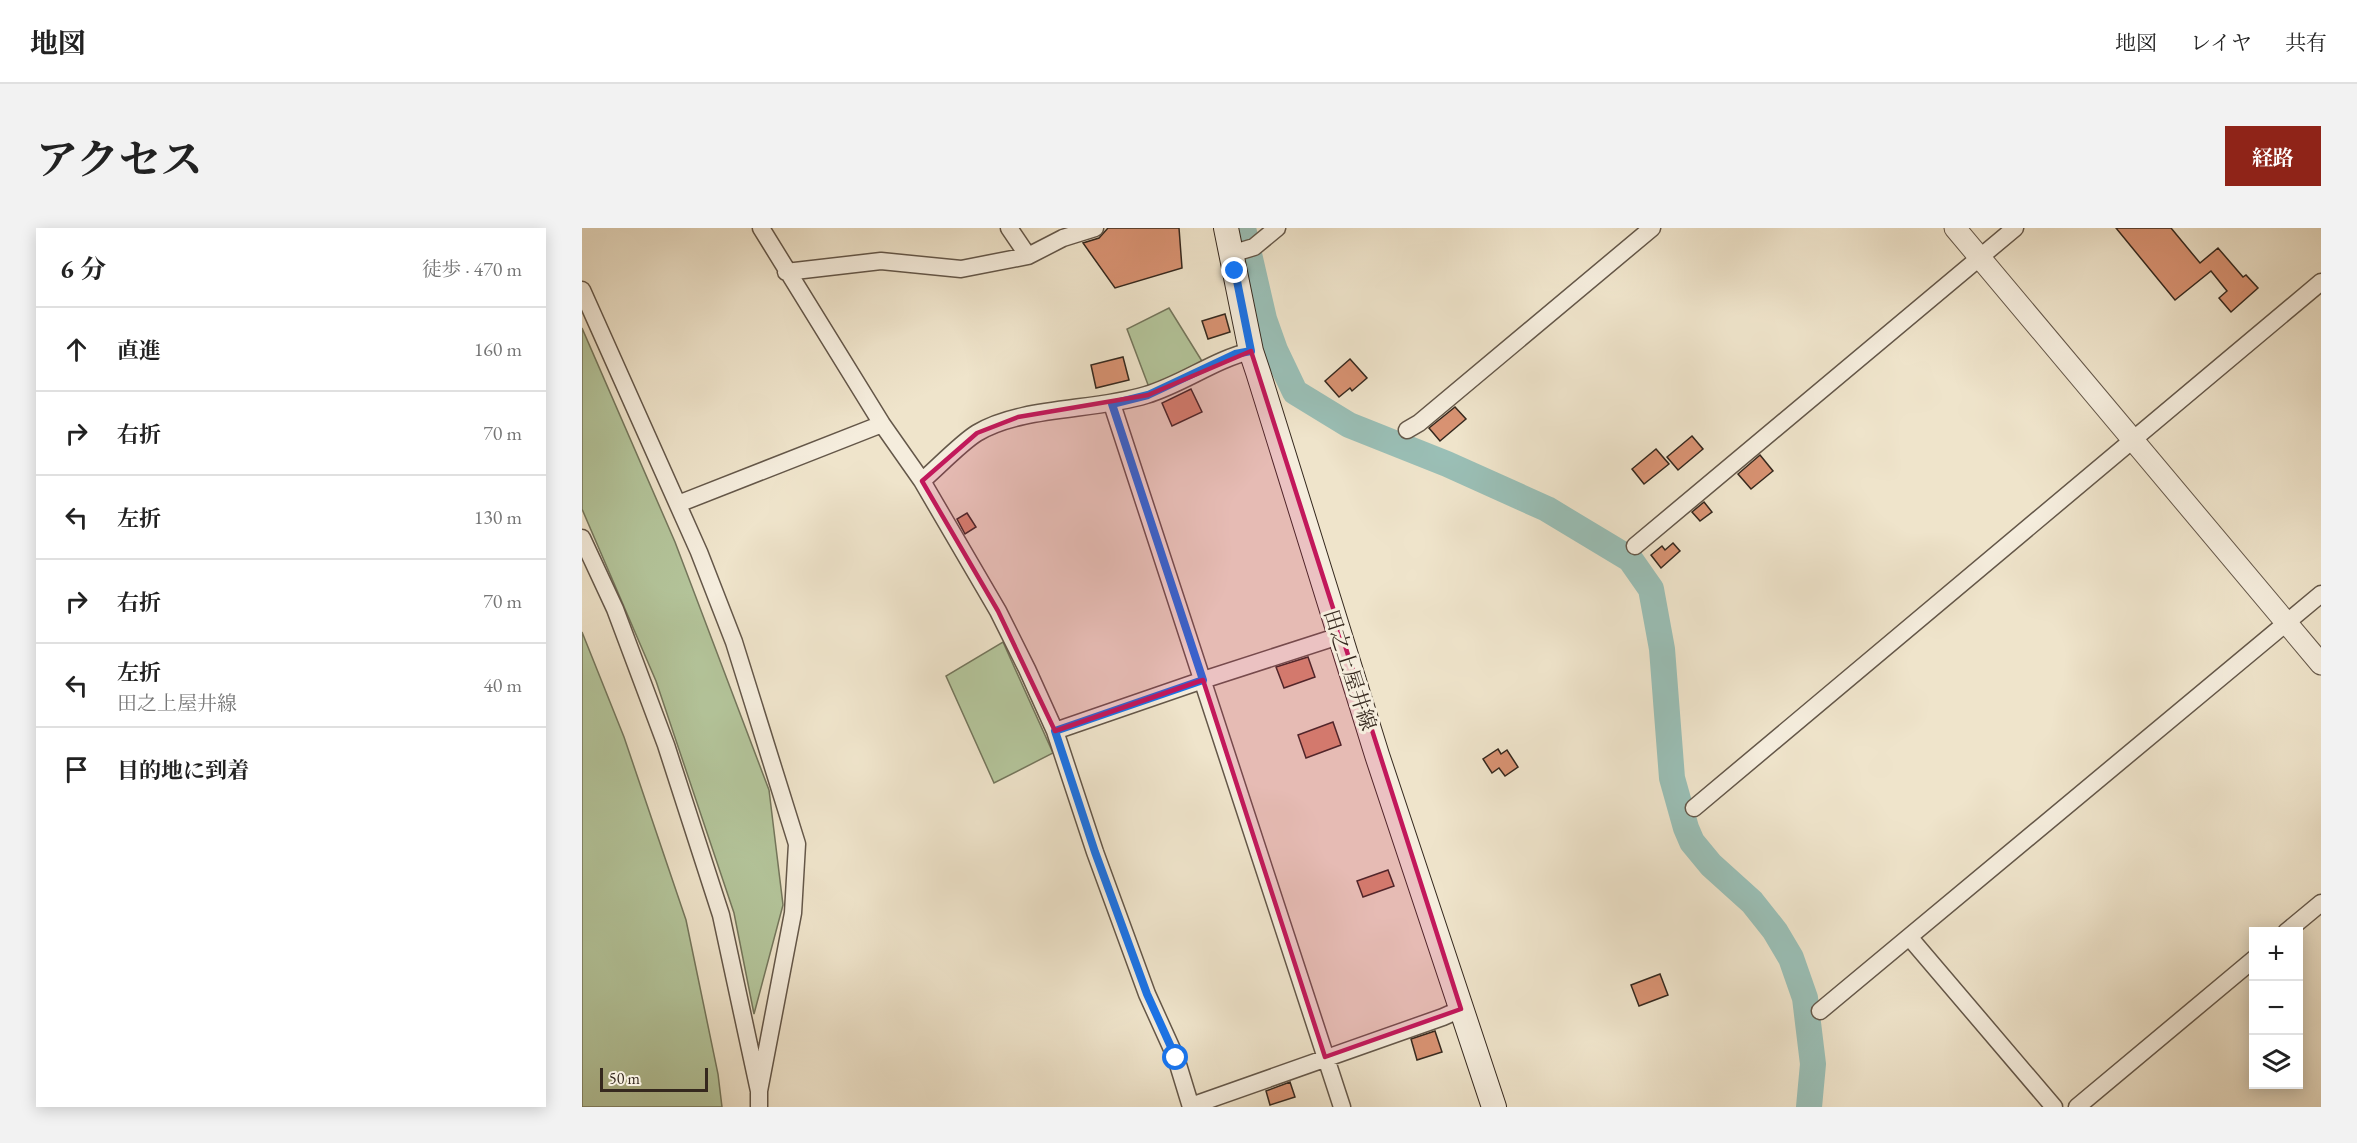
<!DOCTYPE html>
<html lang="ja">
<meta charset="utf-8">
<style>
:root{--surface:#fff;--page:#f2f2f2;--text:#222;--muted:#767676;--line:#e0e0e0;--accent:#8f2418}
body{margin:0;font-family:"EB Garamond","Noto Serif JP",serif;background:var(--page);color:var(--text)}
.controls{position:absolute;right:18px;bottom:18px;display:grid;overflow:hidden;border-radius:0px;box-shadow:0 3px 15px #0003}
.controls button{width:54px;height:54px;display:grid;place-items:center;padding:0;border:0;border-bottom:2px solid var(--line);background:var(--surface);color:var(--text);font:30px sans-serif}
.scale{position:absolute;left:18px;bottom:15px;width:108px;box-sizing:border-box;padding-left:6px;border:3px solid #35281e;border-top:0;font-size:16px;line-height:21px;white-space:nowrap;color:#35281e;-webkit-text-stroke:4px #f5eddd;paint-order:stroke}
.stop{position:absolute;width:18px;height:18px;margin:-14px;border:4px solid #1a73e8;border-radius:50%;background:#fff}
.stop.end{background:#1a73e8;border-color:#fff;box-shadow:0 2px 6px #0008}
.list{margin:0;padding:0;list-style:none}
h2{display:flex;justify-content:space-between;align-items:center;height:78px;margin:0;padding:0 24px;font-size:26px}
h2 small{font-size:20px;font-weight:400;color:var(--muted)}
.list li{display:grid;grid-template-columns:39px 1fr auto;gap:18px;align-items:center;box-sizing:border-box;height:84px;padding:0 24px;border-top:2px solid var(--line)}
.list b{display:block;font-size:22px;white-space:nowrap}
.list p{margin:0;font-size:20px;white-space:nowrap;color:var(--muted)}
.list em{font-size:20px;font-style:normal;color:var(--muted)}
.icon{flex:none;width:33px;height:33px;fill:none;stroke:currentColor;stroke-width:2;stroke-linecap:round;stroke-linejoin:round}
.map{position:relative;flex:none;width:1739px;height:879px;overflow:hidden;border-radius:0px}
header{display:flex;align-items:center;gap:36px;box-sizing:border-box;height:84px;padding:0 30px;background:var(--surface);border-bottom:2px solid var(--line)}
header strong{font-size:28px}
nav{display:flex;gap:33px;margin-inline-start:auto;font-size:21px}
.intro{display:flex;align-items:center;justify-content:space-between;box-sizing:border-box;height:144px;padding:0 36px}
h1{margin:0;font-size:42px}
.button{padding:15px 27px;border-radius:0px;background:var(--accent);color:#fff;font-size:21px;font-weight:700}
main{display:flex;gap:36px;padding:0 36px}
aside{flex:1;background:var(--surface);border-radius:0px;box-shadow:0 3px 15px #0003}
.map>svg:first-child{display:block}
.green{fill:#b4c59b;stroke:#74765c;stroke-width:1.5}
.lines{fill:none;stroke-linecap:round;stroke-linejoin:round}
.river{stroke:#9abfb6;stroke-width:26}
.building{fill:#d89272;stroke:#35281e;stroke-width:1.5}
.minor-casing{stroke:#645749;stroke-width:19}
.tertiary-casing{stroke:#645749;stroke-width:23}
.secondary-casing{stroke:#35281e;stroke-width:26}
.minor{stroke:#f5eddd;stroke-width:16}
.tertiary{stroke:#f5eddd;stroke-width:21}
.secondary{stroke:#f5eddd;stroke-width:24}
.route{stroke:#1a73e8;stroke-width:8}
.marked{fill:#c2185b;fill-opacity:0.2;stroke:#c2185b;stroke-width:4.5;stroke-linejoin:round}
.labels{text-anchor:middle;stroke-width:6;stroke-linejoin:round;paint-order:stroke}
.street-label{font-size:21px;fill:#35281e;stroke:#f5eddd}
</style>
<header>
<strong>地図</strong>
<nav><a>地図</a><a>レイヤ</a><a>共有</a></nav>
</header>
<div class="intro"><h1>アクセス</h1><a class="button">経路</a></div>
<main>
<aside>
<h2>6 分<small>徒歩 · 470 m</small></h2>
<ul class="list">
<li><svg class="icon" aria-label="ahead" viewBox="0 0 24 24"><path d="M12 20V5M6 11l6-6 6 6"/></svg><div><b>直進</b></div><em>160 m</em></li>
<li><svg class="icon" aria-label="right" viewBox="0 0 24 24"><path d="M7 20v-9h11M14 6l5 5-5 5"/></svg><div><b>右折</b></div><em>70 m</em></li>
<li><svg class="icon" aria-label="left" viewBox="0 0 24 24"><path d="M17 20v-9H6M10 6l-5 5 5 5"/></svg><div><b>左折</b></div><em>130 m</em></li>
<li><svg class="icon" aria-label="right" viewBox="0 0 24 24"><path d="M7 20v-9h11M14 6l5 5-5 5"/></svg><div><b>右折</b></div><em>70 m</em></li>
<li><svg class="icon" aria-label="left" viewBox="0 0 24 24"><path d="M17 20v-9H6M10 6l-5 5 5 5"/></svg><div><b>左折</b><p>田之上屋井線</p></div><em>40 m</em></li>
<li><svg class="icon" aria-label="arrive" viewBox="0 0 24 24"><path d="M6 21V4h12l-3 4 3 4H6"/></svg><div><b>目的地に到着</b></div></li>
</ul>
</aside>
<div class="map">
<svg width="1739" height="879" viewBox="0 0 1739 879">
<rect width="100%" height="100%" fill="#efe4cb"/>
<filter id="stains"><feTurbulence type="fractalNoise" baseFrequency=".00333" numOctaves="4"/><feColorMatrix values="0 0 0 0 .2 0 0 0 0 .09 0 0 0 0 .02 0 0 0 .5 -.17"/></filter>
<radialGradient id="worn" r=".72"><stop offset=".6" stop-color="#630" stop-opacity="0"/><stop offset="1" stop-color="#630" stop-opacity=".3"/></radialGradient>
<path class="green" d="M587,80L623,138L568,162L545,101Z
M0,100L93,314L187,562L201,677L172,786L152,685L74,453L0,281Z
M0,404L42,509L104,692L136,846L140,879H0Z
M421,414L471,525L412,555L364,448Z"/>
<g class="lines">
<path class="river" d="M661,0L682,91L693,122L713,164L767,197L865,236L965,281L1048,331L1069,361L1080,421L1090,550L1104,600L1110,614L1129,637L1170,674L1193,703L1209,730L1223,770L1231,836L1227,879"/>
</g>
<path class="building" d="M526,0H597L600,40L533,60L501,15L517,10Z
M1534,0H1589L1618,35L1636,20L1661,49L1664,47L1676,60L1649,84L1637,70L1645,63L1629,43L1593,72Z
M643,86L648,104L626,111L620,93Z
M541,129L547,152L514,160L509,137Z
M768,131L785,150L770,163L768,160L757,169L743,153Z
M609,161L620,184L590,198L580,175Z
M873,179L884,191L858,213L847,200Z
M1110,208L1121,221L1096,242L1085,229Z
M1074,221L1087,236L1062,256L1050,241Z
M1178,227L1191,243L1169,261L1156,246Z
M1122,274L1130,284L1118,293L1110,284Z
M385,285L394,299L383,306L375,291Z
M1091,315L1098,323L1079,340L1069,327L1080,318L1083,322Z
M726,429L733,449L702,460L694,439Z
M751,494L759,517L724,530L716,507Z
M916,521L919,526L925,522L936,539L923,548L917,540L910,545L901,531Z
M806,642L812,658L781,669L775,653Z
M1078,746L1086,767L1057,778L1049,757Z
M853,803L860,824L835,832L829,811Z
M708,854L713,869L688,877L684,863Z"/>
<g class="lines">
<g class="minor-casing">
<path id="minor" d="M179,0L300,196L340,253L416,383L445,441L473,503L513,624L565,766L594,830L609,879
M427,0L446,28
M649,26L672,19L695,0
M204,44L299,33L379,41L446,28L481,10L513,0
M0,62L117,324L152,414L215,616L211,685L177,863
M530,176L760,879
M825,202L837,195L1070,0
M340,253C355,240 380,214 395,205C440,178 513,183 564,167C601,156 633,131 669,123
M96,276L300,196
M0,310L33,381L84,517L139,687L177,863V879
M1053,318L1433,0
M473,503L621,452L757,408
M1112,580L1739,54
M1704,704L1739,675
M1328,710L1472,879
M1238,783L1739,366
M609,878L861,789L879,781
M1495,879L1672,731"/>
</g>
<g class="tertiary-casing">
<path id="tertiary" d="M1373,0L1739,436"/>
</g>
<g class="secondary-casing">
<path id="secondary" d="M644,0L669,123L676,144L795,527L912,879"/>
</g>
<use href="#minor" class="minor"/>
<use href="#tertiary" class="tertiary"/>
<use href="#secondary" class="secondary"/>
</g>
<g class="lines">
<path class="route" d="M594,830L565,766L513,624L473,503L621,452L530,176L566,167L653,126L669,123L653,43"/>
</g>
<path class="marked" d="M669,123L879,781L743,829L621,452L473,503L416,383L340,253L395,205L436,189L566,167Z"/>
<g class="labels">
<g class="street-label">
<text transform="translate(768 442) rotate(72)" y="7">田之上屋井線</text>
</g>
</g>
<rect width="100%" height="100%" filter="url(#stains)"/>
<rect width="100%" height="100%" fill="url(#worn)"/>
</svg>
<div class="controls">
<button>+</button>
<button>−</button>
<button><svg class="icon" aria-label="layers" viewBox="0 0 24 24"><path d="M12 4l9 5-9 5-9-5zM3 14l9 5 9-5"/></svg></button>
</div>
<div class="scale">50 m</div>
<div class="stop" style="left:594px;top:830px"></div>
<div class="stop end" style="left:653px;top:43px"></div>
</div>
</main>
